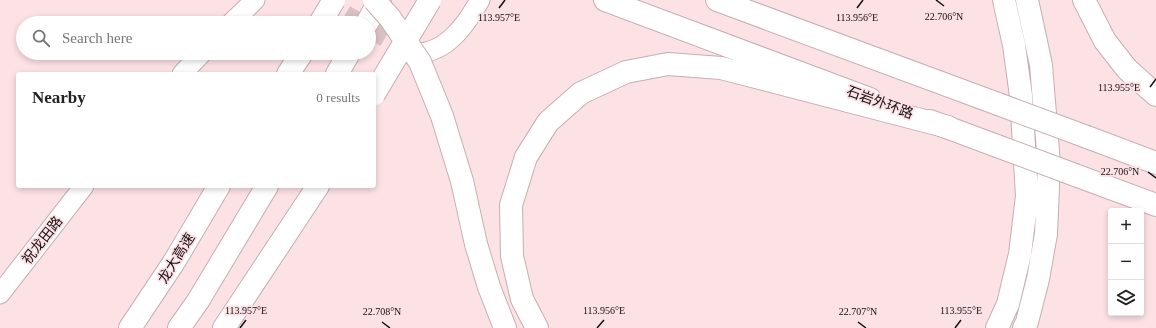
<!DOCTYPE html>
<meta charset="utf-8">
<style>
:root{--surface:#fff;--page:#f6f6f6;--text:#222;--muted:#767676;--line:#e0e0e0}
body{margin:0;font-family:"Times New Roman","Noto Sans SC",serif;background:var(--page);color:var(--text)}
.controls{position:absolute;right:12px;bottom:12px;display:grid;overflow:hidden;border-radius:4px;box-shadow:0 2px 6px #0003}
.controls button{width:36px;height:36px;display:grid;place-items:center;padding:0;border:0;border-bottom:1px solid var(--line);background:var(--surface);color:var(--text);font:20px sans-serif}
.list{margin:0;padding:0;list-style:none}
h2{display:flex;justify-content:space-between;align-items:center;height:52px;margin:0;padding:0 16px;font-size:17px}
h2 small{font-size:13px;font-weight:400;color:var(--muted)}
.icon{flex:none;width:22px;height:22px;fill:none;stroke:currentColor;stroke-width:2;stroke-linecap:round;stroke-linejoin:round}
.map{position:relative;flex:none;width:1156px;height:328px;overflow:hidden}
.search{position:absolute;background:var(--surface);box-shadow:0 2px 6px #0003;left:16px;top:16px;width:360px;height:44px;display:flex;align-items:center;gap:10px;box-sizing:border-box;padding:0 14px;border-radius:22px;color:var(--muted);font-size:15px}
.panel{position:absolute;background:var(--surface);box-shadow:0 2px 6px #0003;left:16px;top:72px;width:360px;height:116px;border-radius:4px}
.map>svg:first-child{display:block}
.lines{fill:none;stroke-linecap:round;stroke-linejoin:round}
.minor-tunnel{stroke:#dac1c5;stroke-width:19;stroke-dasharray:19 10;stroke-linecap:butt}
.minor-casing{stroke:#c7aeb2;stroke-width:21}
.major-casing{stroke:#c7aeb2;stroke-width:24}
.highway-casing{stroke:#c7aeb2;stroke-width:24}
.minor{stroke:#fff;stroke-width:19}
.major{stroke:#fff;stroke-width:22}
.highway{stroke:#fff;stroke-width:22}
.major-bridge-casing{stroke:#c7aeb2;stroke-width:24;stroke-linecap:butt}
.highway-bridge-casing{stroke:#c7aeb2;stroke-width:24;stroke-linecap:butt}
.major-bridge{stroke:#fff;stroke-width:22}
.highway-bridge{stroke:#fff;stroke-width:22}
.ticks{fill:none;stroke:#170e10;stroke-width:1.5}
.labels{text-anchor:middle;stroke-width:3.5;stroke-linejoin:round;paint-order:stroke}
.street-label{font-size:14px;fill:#170e10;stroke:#fce1e5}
.ticks-label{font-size:10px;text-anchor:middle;fill:#170e10;stroke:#fce1e5;stroke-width:3.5;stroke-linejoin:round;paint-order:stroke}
</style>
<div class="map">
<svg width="1156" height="328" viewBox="0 0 1156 328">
<rect width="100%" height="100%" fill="#fce1e5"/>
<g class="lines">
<path class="minor-tunnel" d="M320,0L360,23
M369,28L410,52"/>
<g class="minor-casing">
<path id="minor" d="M231,23L255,0
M410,52C415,52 421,53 426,52C451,47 468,21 480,0
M182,74L202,53
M0,294L84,186"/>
</g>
<g class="major-casing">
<path id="major" d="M605,0L870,99
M717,0L998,104
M930,121L997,146
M1087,137L1156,163
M1075,175L1156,205"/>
</g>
<g class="highway-casing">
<path id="highway" d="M1084,0L1105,41L1127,69L1156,95
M367,23L380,0
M288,74L302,53
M337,74L349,53
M476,244L489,287L505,328
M130,328L174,262L219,186
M179,328L198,301L267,186
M224,328L318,186
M537,328L522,299L512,256L511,205L526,157L548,122L581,93L626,72L668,64L721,68L948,127
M997,328L1008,304L1020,254L1027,196L1021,96L1014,45L1004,0
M1024,328L1027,322L1038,279L1046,234L1049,163L1041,65L1027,0"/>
</g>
<use href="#minor" class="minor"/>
<use href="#major" class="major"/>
<use href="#highway" class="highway"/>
<g class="major-bridge-casing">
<path id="major-bridge" d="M998,104L1087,137
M997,146L1075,175"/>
</g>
<g class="highway-bridge-casing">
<path id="highway-bridge" d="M374,0L390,18L420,62L442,116L462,181L476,244
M320,23L334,0
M374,94L430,0"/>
</g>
<use href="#major-bridge" class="major-bridge"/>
<use href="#highway-bridge" class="highway-bridge"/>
</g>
<path class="ticks" d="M936,0L944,6M499,8L505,0M857,8L863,0M1150,87L1156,79M1148,172L1156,178M382,322L390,328M858,322L866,328M240,328L246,320M597,328L604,320M955,328L961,320"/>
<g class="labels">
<g class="street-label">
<text transform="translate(880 102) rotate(20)" y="5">石岩外环路</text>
<text transform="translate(42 240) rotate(-52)" y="5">祝龙田路</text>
<text transform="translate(176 258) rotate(-58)" y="5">龙大高速</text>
</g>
</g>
<g class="ticks-label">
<text x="944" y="20">22.706°N</text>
<text x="499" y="21">113.957°E</text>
<text x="857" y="21">113.956°E</text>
<text x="1119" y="91">113.955°E</text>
<text x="1120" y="175">22.706°N</text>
<text x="246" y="314">113.957°E</text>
<text x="604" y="314">113.956°E</text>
<text x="961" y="314">113.955°E</text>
<text x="382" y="315">22.708°N</text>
<text x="858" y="315">22.707°N</text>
</g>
</svg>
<div class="controls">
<button>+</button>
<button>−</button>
<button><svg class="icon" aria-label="layers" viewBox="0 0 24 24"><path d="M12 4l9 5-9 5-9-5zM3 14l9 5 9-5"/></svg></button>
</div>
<div class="search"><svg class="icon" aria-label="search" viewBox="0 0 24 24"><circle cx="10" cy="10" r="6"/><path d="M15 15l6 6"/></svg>Search here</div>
<section class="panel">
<h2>Nearby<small>0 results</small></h2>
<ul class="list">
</ul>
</section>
</div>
